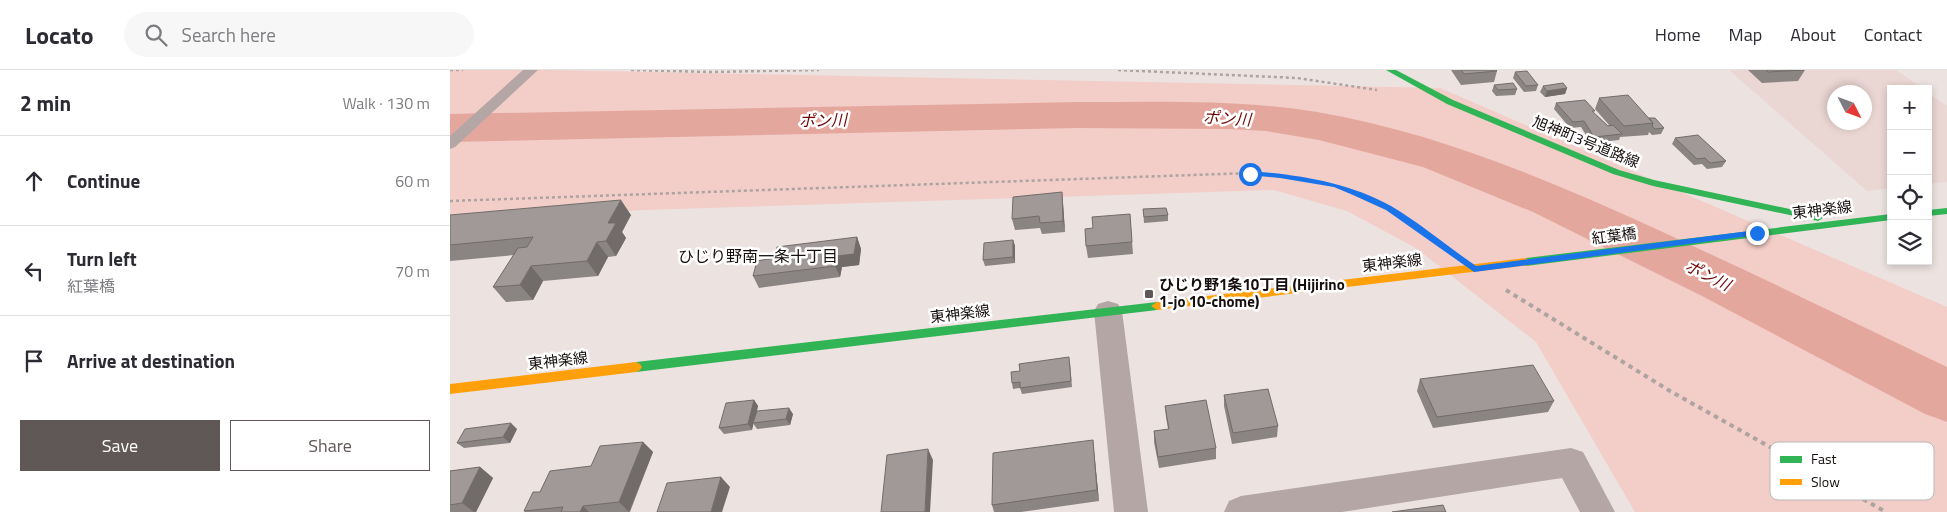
<!DOCTYPE html>
<meta charset="utf-8">
<style>
:root{--surface:#fff;--page:#f7f7f7;--text:#2b2b33;--muted:#7c7c81;--line:#e1e1e2;--accent:#605857}
body{margin:0;font-family:"Titillium Web","Noto Sans JP",sans-serif;background:var(--page);color:var(--text)}
.controls{position:absolute;right:15px;top:15px;display:grid;overflow:hidden;border-radius:0px;box-shadow:0 2px 8px #0003}
.controls button{width:45px;height:45px;display:grid;place-items:center;padding:0;border:0;border-bottom:1px solid var(--line);background:var(--surface);color:var(--text);font:25px sans-serif}
.compass{position:absolute;left:1377px;top:15px;width:45px;height:45px;border-radius:50%;background:var(--surface);box-shadow:0 2px 8px #0003;rotate:132deg}
.stop{position:absolute;width:15px;height:15px;margin:-11px;border:4px solid #1a73e8;border-radius:50%;background:#fff}
.stop.end{background:#1a73e8;border-color:#fff;box-shadow:0 1px 5px #0008}
.list{margin:0;padding:0;list-style:none}
h2{display:flex;justify-content:space-between;align-items:center;height:65px;margin:0;padding:0 20px;font-size:21px}
h2 small{font-size:16px;font-weight:400;color:var(--muted)}
.list li{display:grid;grid-template-columns:32px 1fr auto;gap:15px;align-items:center;box-sizing:border-box;height:90px;padding:0 20px;border-top:1px solid var(--line)}
.list b{display:block;font-size:19px;white-space:nowrap}
.list p{margin:0;font-size:16px;white-space:nowrap;color:var(--muted)}
.list em{font-size:16px;font-style:normal;color:var(--muted)}
.actions{display:flex;gap:10px;padding:15px 20px}
.actions a{flex:1;padding:11px 0;border:1px solid var(--accent);border-radius:0px;text-align:center;font-size:18px;color:var(--accent)}
.actions .main{background:var(--accent);color:#fff}
.icon{flex:none;width:28px;height:28px;fill:none;stroke:currentColor;stroke-width:2;stroke-linecap:round;stroke-linejoin:round}
.map{position:relative;flex:none;width:1497px;height:442px;overflow:hidden}
header{display:flex;align-items:center;gap:30px;box-sizing:border-box;height:70px;padding:0 25px;background:var(--surface);border-bottom:1px solid var(--line)}
header strong{font-size:24px}
nav{display:flex;gap:28px;margin-inline-start:auto;font-size:18px}
.search{width:350px;height:45px;background:var(--page);display:flex;align-items:center;gap:12px;box-sizing:border-box;padding:0 18px;border-radius:28px;color:var(--muted);font-size:19px}
main{display:flex}
aside{flex:1;background:var(--surface)}
.map>svg:first-child{display:block}
.built{fill:#ead6d2;fill-rule:evenodd}
.green{fill:#f3cdc7}
.lines{fill:none;stroke-linecap:round;stroke-linejoin:round}
.river{fill:#e4a79e;fill-rule:evenodd}
.path-far1{stroke:#ada3a1;stroke-width:2.5;stroke-dasharray:3 3;stroke-linecap:butt}
.path{stroke:#ada3a1;stroke-width:4;stroke-dasharray:4.5 4.5;stroke-linecap:butt}
.lane{fill:#b3a6a4;fill-rule:evenodd}
.street{fill:#b3a6a4;fill-rule:evenodd}
.fast{fill:#30b455;fill-rule:evenodd}
.slow{fill:#ff9f0a;fill-rule:evenodd}
.wall{fill:#8a8482}
.shaded-wall{fill:#716b6a}
.building{fill:#a19997;stroke:#716b6a}
.route{fill:#1a73e8}
.poi-dot{fill:#605857;stroke:#fff;stroke-width:2}
.labels{text-anchor:middle;stroke-width:5;stroke-linejoin:round;paint-order:stroke}
.street-label{font-size:15px;fill:#150e0d;stroke:#fff}
.poi-label{font-size:15px;font-weight:bold;fill:#150e0d;stroke:#fff;text-anchor:start}
.water-label{font-size:16px;font-style:italic;fill:#6e0604;stroke:#fff}
.neighbourhood-label{font-size:16px;fill:#150e0d;stroke:#fff}
.key{fill:#fff;stroke:#b9b7b6;stroke-width:1}
.key-label{font-size:14px;fill:#150e0d}
</style>
<header>
<strong>Locato</strong>
<div class="search"><svg class="icon" aria-label="search" viewBox="0 0 24 24"><circle cx="10" cy="10" r="6"/><path d="M15 15l6 6"/></svg>Search here</div>
<nav><a>Home</a><a>Map</a><a>About</a><a>Contact</a></nav>
</header>
<main>
<aside>
<h2>2 min<small>Walk · 130 m</small></h2>
<ul class="list">
<li><svg class="icon" aria-label="ahead" viewBox="0 0 24 24"><path d="M12 20V5M6 11l6-6 6 6"/></svg><div><b>Continue</b></div><em>60 m</em></li>
<li><svg class="icon" aria-label="left" viewBox="0 0 24 24"><path d="M17 20v-9H6M10 6l-5 5 5 5"/></svg><div><b>Turn left</b><p>紅葉橋</p></div><em>70 m</em></li>
<li><svg class="icon" aria-label="arrive" viewBox="0 0 24 24"><path d="M6 21V4h12l-3 4 3 4H6"/></svg><div><b>Arrive at destination</b></div></li>
</ul>
<div class="actions"><a class="main">Save</a><a>Share</a></div>
</aside>
<div class="map">
<svg width="1497" height="442" viewBox="0 0 1497 442">
<rect width="100%" height="100%" fill="#ece2e0"/>
<path class="built" d="M1279,0H1446L1473,19H1441V118L1417,121ZM1384,22H1414V52H1384Z
M1478,23L1497,36V112L1478,114Z"/>
<path class="green" d="M0,0H98L990,18L1497,237V442H1185L1086,272L966,178L897,141L824,120L193,140L0,151Z"/>
<g class="lines">
<path class="river" d="M627,32C707,32 788,29 867,42C985,62 1096,109 1204,158C1302,203 1400,250 1497,297V352L1475,344L1252,226L1083,142L973,97L869,70L816,61L780,59L627,58L0,72V44Z"/>
<path class="path-far1" d="M0,0H13
M181,0L261,2L369,0
M668,0L847,8L927,20
M0,131L800,103C842,107 885,111 923,130C948,142 970,161 993,177"/>
<path class="path" d="M1056,220L1220,321L1436,442"/>
<path class="lane" d="M73,0H88L5,77L0,79V66Z"/>
<path class="street" d="M658,231L668,234L672,241L698,442H664L644,241L648,234Z
M1121,378L1133,382L1165,442H1130L1112,408L892,442H774L779,431L791,426Z"/>
<path class="fast" d="M936,0H946L1003,30L1169,100L1204,110L1368,145L1373,148L1368,151L1203,116L1163,104L997,34Z
M1497,138V144L1478,146V140Z
M1441,144V150L1076,196L1071,192L1076,188Z
M707,232L713,236L707,240L186,302L182,300L180,297L182,294L186,292Z"/>
<path class="slow" d="M1076,188L1081,192L1080,195L707,240L701,236L707,232Z
M186,292L190,294L192,297L190,300L186,302L0,324V314Z"/>
</g>
<path class="wall" d="M1001,0H1046L1047,1L1044,12L1011,15Z
M1298,0H1355L1348,11L1312,13Z
M1065,2L1088,15L1086,21L1074,22L1063,8Z
M1044,15L1067,19L1065,25L1046,26L1042,21Z
M1093,16L1117,18L1115,24L1095,27L1090,22Z
M1149,28L1199,48L1214,58L1211,64L1202,65L1199,62L1198,65L1170,67L1169,70L1141,73L1131,57L1120,58L1104,39L1106,33L1144,43L1158,56L1159,55L1145,39Z
M1225,68L1276,91L1272,97L1257,99L1252,94L1244,95L1222,74Z
M612,122L613,133L615,162L592,164L590,158L565,160L562,149Z
M693,139L718,145V151L694,153Z
M680,144L683,184L638,188L636,176L643,158Z
M0,145H181L172,162L176,168L166,186L158,187L148,206L93,211L83,230L56,232L43,217L64,185L0,191Z
M407,167L411,179L409,195L392,197L390,207L309,218L303,206L324,188Z
M563,170L565,176V193L535,196L533,190Z
M620,293L622,317L572,324L570,318L563,319L562,313Z
M970,309L1104,331L1098,342L983,358L967,321Z
M774,325L828,356L827,367L782,374L774,336Z
M304,330L308,336L305,349L343,344L340,355L307,359L303,353L302,360L274,364L269,358Z
M715,336L766,378V389L709,398L704,372V361L718,359L716,347Z
M67,359L60,373L14,378L7,373Z
M643,370L644,381L649,431L571,442H544L542,435Z
M193,372L203,382L180,442H75L74,441L90,422L141,396Z
M30,397L43,408L26,442H0V401Z"/>
<path class="shaded-wall" d="M1117,18L1115,24L1095,27L1097,21Z
M612,122L613,133L615,162L613,151Z
M171,130L181,145L172,162L176,168L166,186L156,171L158,153Z
M407,167L411,179L409,195L392,197L390,207L385,196L387,186Z
M563,170L565,176V193L563,187Z
M147,172L158,187L148,206L137,191Z
M81,196L93,211L83,230L70,215Z
M304,330L308,336L302,360L298,354Z
M339,338L343,344L340,355L336,349Z
M61,353L67,359L60,373L53,367Z
M643,370L644,381L649,431L647,420Z
M193,372L203,382L179,442L169,432Z
M478,379L483,390L480,442H475Z
M30,397L43,408L26,442H24L12,433Z
M271,407L280,417L272,442H261Z
M133,436L139,442H130Z"/>
<path class="building" d="M1011,0H1046L1047,1L1014,4Z
M1316,0H1354L1318,2Z
M1077,1L1088,15L1076,16L1065,2Z
M1063,13L1067,19L1048,20L1044,15Z
M1113,13L1117,18L1097,21L1093,16Z
M1178,25L1203,53L1174,56L1149,28Z
M1135,30L1145,41H1142L1158,56L1163,55L1172,64L1144,67L1134,51L1123,52L1106,33Z
M1199,48H1205L1214,58L1205,59L1202,56L1203,53Z
M1248,65L1276,91L1260,93L1255,88L1247,89L1225,68Z
M612,122L613,151L590,153L589,146L562,149L563,127Z
M171,130L158,153H166L156,171L147,172L137,191L81,196L70,215L43,217L68,178L77,177L83,167L0,175V145Z
M716,138L718,145L694,147L693,139Z
M680,144L682,172L636,176L635,159L643,158L642,147Z
M407,167L404,184L387,186L385,196L303,206L307,191L324,188L327,177Z
M563,170V187L533,190L534,173Z
M619,287L621,311L570,318V312L562,313L561,302L570,301L569,294Z
M1083,295L1104,331L987,347L970,309Z
M818,319L828,356L783,363L774,325Z
M304,330L298,354L269,358L276,333Z
M756,330L766,378L708,387L704,361L719,359L715,336Z
M339,338L336,349L303,353L307,341Z
M61,353L53,367L7,373L15,359Z
M643,370L647,420L542,435L543,383Z
M193,372L169,432L133,436L130,442H111L113,437L74,441L83,422H90L100,401L141,396L150,376Z
M478,379L475,442H431L437,385Z
M30,397L12,433L0,435V401Z
M271,407L261,442H207L217,413Z
M993,435L996,442H942Z"/>
<path class="route" d="M800,101C849,105 897,112 941,136C970,153 998,177 1026,196L1307,160L1311,163L1307,165L1024,202L936,140L903,125L884,117L830,108L798,105Z"/>
<rect class="poi-dot" x="694" y="219" width="10" height="10" rx="2.5"/>
<g class="labels">
<g class="street-label">
<text transform="translate(1136 72) rotate(22)" y="5">旭神町3号道路線</text>
<text transform="translate(1372 140) rotate(-7)" y="5">東神楽線</text>
<text transform="translate(1164 166) rotate(-7)" y="5">紅葉橋</text>
<text transform="translate(942 193) rotate(-7)" y="5">東神楽線</text>
<text transform="translate(510 244) rotate(-7)" y="5">東神楽線</text>
<text transform="translate(108 291) rotate(-7)" y="5">東神楽線</text>
</g>
<g class="poi-label">
<text x="709" y="220">ひじり野1条10丁目 (Hijirino<tspan x="709" dy="17">1-jo 10-chome)</tspan></text>
</g>
<g class="water-label">
<text transform="translate(777 48) rotate(3)" y="6">ポン川</text>
<text transform="translate(373 50) rotate(-1)" y="6">ポン川</text>
<text transform="translate(1258 205) rotate(26)" y="6">ポン川</text>
</g>
<g class="neighbourhood-label">
<text x="308" y="192">ひじり野南一条十丁目</text>
</g>
</g>
<rect x="1320" y="372" width="164" height="58" rx="8" class="key"/>
<rect x="1330" y="386" width="22" height="7" fill="#30b455"/>
<rect x="1330" y="409" width="22" height="6" fill="#ff9f0a"/>
<g class="key-label">
<text x="1361" y="394">Fast</text>
<text x="1361" y="417">Slow</text>
</g>
</svg>
<div class="controls">
<button>+</button>
<button>−</button>
<button><svg class="icon" aria-label="locate" viewBox="0 0 24 24"><circle cx="12" cy="12" r="6"/><path d="M12 2v4M12 18v4M2 12h4M18 12h4"/></svg></button>
<button><svg class="icon" aria-label="layers" viewBox="0 0 24 24"><path d="M12 4l9 5-9 5-9-5zM3 14l9 5 9-5"/></svg></button>
</div>
<svg class="compass" viewBox="-18 -18 36 36"><path d="M0-13l5 13h-10z" fill="#e53935"/><path d="M0 13l5-13h-10z" fill="#7c7c81"/></svg>
<div class="stop" style="left:800px;top:104px"></div>
<div class="stop end" style="left:1307px;top:163px"></div>
</div>
</main>
